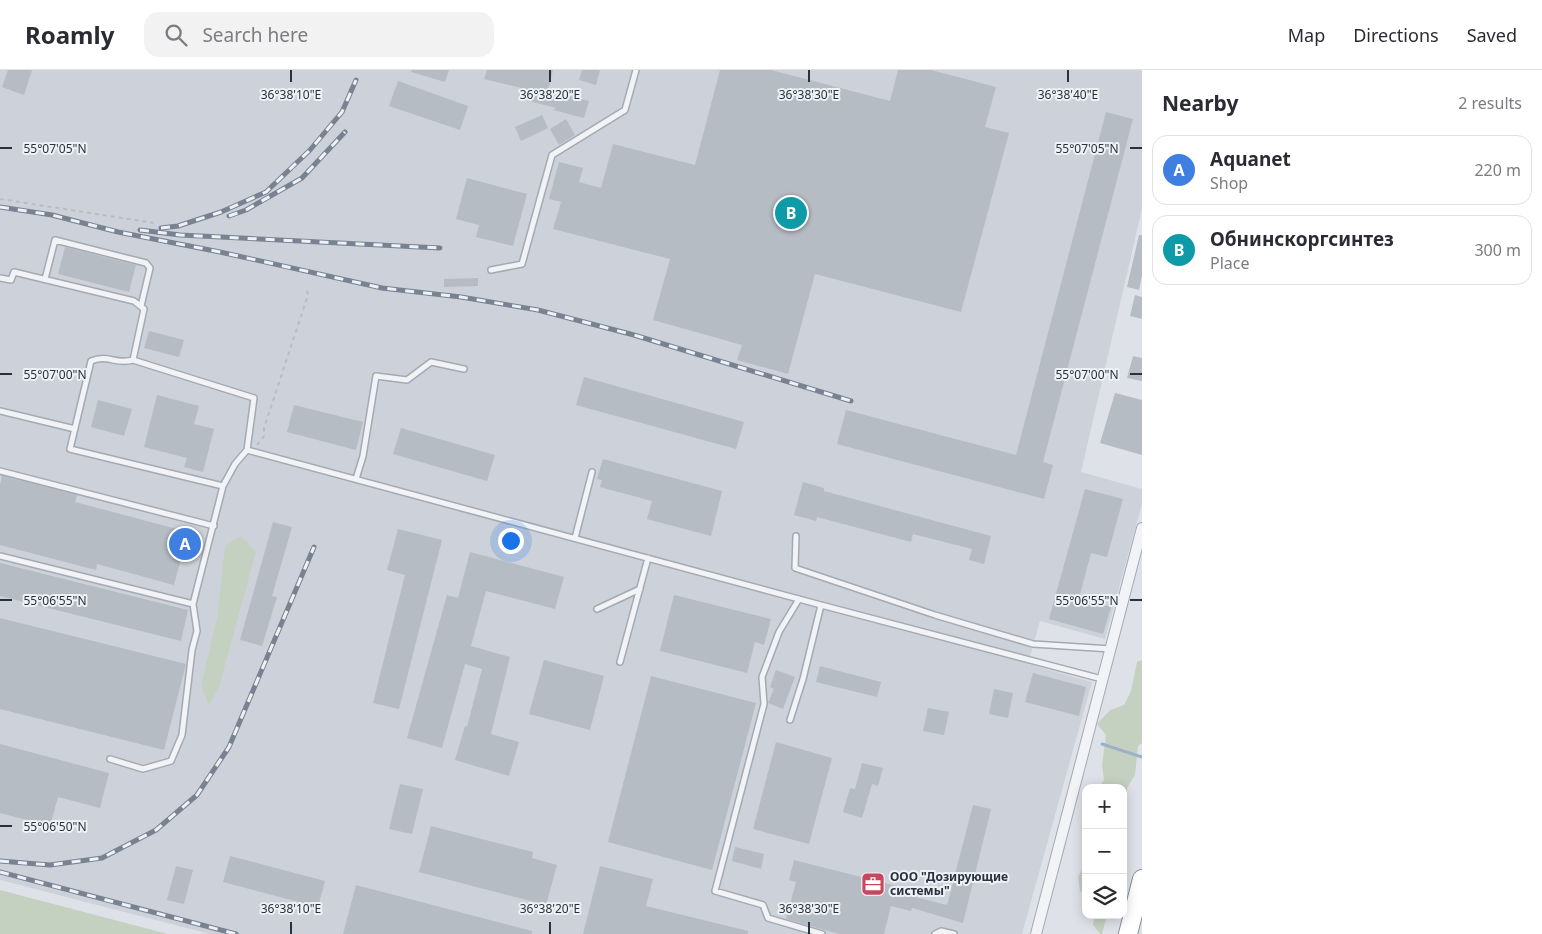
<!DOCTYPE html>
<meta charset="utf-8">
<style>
:root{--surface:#fff;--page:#f2f2f3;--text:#2b2b33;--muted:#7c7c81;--line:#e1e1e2;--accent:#111827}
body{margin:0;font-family:"Noto Sans",sans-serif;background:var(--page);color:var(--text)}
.controls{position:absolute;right:15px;bottom:15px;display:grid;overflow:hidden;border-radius:10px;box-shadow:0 2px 12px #0003}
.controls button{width:45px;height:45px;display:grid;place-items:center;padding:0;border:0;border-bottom:1px solid var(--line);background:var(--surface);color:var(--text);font:25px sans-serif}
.you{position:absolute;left:510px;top:470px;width:18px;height:18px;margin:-12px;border:4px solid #fff;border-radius:50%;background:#1a73e8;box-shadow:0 0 0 8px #1a73e833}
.badge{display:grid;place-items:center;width:32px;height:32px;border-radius:50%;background:var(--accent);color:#fff;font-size:16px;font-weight:700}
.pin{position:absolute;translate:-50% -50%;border:2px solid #fff;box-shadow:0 1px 5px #0006}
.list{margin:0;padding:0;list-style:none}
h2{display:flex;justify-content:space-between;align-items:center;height:65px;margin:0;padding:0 20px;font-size:21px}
h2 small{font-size:16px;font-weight:400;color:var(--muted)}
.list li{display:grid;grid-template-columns:32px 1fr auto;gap:15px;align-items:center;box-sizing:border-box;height:70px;margin:0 10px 10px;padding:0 10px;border:1px solid var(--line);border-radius:15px}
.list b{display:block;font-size:19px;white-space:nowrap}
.list p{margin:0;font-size:16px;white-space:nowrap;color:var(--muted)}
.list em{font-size:16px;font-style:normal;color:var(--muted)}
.icon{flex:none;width:28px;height:28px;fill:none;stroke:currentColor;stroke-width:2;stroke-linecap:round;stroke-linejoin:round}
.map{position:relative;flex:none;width:1142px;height:864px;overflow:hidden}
header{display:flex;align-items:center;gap:30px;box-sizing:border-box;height:70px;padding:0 25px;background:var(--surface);border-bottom:1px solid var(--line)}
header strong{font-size:24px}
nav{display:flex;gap:28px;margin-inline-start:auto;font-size:18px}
.search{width:350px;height:45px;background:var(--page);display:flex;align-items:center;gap:12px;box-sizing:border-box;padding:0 18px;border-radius:15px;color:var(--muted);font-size:19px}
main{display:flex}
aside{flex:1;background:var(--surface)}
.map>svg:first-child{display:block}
.built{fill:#cdd1d9}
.green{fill:#c5d1c0}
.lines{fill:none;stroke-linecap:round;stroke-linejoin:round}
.stream{stroke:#9ab1c7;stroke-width:3}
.building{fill:#b6bcc4}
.service-casing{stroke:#a4a9b2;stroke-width:8}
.minor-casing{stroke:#a4a9b2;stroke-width:12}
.trunk-casing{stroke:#86909e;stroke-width:20}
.path{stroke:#b9bdc2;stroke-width:2;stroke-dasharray:4 4;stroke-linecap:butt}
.service{stroke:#f1f3f6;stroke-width:5}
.minor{stroke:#f1f3f6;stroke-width:10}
.trunk{stroke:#fff;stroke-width:18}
.rail-casing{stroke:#788291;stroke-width:5}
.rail{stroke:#eef1f5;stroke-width:3;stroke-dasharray:9;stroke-linecap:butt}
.ticks{fill:none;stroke:#28313e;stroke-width:2}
.labels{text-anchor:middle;stroke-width:4;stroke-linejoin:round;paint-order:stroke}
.poi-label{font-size:12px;font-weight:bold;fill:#28313e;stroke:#eef1f5;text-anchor:start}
.ticks-label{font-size:12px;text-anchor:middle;fill:#28313e;stroke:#eef1f5;stroke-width:4;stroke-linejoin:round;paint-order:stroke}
</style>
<header>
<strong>Roamly</strong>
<div class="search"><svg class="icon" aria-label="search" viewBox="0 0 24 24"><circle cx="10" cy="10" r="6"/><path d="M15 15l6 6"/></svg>Search here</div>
<nav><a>Map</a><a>Directions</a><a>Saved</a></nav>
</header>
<main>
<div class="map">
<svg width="1142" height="864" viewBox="0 0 1142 864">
<rect width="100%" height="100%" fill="#dee2e8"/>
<path class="built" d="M0,0H1142V139L1081,402L1142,419V434L1105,569L1040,551L1028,594L1092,612L1022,864H210L0,810Z"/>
<path class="green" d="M241,466L256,482L219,617L209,635L201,616L217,548L225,476Z
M1142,590V673L1138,676L1135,705L1127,718L1126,733L1123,736V718H1098L1104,710L1102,695L1106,665L1097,654L1110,640L1124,635L1131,621L1137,592Z
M1086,792V825L1080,821L1078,807Z
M0,820L168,864H0Z
M1095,845H1107L1102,864H1100L1093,855Z"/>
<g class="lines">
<path class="stream" d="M1102,674L1142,687"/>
</g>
<path class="building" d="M8,0H32L24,25L2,17Z
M412,0H449L445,12L411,2Z
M487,0H553L548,20L589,31L584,48L553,40L556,38L518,28L521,18L484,9Z
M582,0H600L596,15L579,10Z
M720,0H771L890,31L898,0H931L996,17L985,57L1009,63L961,242L815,204L788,304L737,290L742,275L653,250L670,189L553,159L561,132L549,129L559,92L583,98L579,112L601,118L613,74L695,95Z
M398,11L468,36L460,60L389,36Z
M1106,42L1133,49L1043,392L1053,395L1044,429L837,374L846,340L1016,385Z
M542,45L548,58L521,71L515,57Z
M566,49L575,65L559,75L550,59Z
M467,108L527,124L513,176L476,167L479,155L456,149Z
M1139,165H1142V206L1139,220L1127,217Z
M65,177L136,195L129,222L58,204Z
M478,208V216L444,217V209Z
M1135,225L1142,227V249L1130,246Z
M149,261L184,270L179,287L144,278Z
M1133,286L1142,288V311L1127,308Z
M584,307L744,352L736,379L576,335Z
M1115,323L1142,330V385L1100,373Z
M157,325L199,336L194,354L214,359L203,402L184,397L187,388L144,377Z
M98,330L132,339L124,366L91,357Z
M294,335L363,352L356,380L287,362Z
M401,358L495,385L487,411L393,384Z
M603,389L722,421L711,466L647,449L652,431L600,417L602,410L597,409Z
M2,406L77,425L75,432L188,462L174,515L97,494L96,500L0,475V415Z
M803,412L824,418V421L991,466L984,494L969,490L972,479L913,464L911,472L817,447L816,451L794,445Z
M1085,419L1123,429L1107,487L1091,483L1079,528L1111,537L1103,564L1049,549Z
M273,452L292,457L272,526L277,527L262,576L240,570Z
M398,459L442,470L399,639L373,633L405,505L387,500Z
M470,482L564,507L555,539L486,521L471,576L510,587L491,664L519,672L509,706L455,690L465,656L467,657L482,599L465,594L442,678L407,668L447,525L458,528Z
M0,493L188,540L181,571L0,526Z
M674,525L771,549L764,575L755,572L747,603L660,581Z
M0,548L186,594L164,680L0,639Z
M544,590L604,606L590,660L529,644Z
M820,596L881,612L877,627L816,612Z
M776,600L795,607L783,639L768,633L774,619L770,617Z
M1033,603L1086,617L1079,646L1025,632Z
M651,606L756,633L712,800L608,772Z
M994,619L1013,623L1008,648L989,644Z
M928,638L949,642L944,665L923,661Z
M776,672L832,688L809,774L753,759Z
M0,674L109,703L100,738L58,727L50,756L0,743Z
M862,693L883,698L878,716L872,714L862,748L843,742L850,718L855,719Z
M400,714L423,719L412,764L389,759Z
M973,735L991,739L963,853L912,838L911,841L891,836L884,864H839L786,849L796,812L789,810L794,790L916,821L915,827L947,835Z
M431,756L533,782L532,788L557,795L546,835L419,802Z
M735,777L764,784L761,799L732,791Z
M230,786L325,811L318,837L223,812Z
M176,796L193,800L184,834L167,830Z
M600,796L653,809L646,836L748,861V864H583Z
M356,815L532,861V864H343Z"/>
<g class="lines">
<g class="service-casing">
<path id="service" d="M491,200L522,194L552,85L625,40L636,0
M0,208L11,210L14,202L134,231L144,239L133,290L254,328L247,380L821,535L1102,609
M45,209L55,170L146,193L150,198L141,236
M133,290C115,295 109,284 91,291L70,379L223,416
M0,341L75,359
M0,401L214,456
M356,409L363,386L376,306L407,310L431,292L464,299
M796,466L795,498L935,545L1033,574L1111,579
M575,468L592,402
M0,486L193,534L223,416L235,394L247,380
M799,529L779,562L762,607L764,634L715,821L763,835L768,848L822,864
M597,539L640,519
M620,592L648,488
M790,650L803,609L821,535
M110,689L143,699L171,691L182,665L192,580L197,561L193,534
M935,864L941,861L954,864"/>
</g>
<g class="minor-casing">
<path id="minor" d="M1036,864L1142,458"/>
</g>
<g class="trunk-casing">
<path id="trunk" d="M1128,864L1142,809"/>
</g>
<path class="path" d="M0,129L154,153
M257,375L264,366V358L308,225L307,220"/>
<use href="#service" class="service"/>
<use href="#minor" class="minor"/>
<use href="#trunk" class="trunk"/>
<g class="rail-casing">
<path id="rail" d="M0,137L52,145L118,162L220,182L382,218L461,227L538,240L634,265L851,331
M229,146L246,140L302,108L345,62
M161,158L178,156L221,142L266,122L310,80L342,42L356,10
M140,160L180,165L440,178
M0,791L50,795L102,788L156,760L197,725L229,677L314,477
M0,802L236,864"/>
</g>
<use href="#rail" class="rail"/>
</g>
<path class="ticks" d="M291,0V12M550,0V12M809,0V12M1068,0V12M0,78H12M1130,78H1142M0,304H12M1130,304H1142M0,530H12M1130,530H1142M0,756H12M291,852V864M550,852V864M809,852V864"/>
<defs>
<g id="office-square" transform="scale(1.25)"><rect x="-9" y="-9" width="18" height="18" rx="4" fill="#ca465e" stroke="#eef1f5"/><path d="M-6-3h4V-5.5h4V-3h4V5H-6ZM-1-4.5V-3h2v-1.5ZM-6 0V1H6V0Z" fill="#fff"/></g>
</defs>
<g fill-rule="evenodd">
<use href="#office-square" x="873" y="814"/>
</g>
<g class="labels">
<g class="poi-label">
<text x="890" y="811">ООО "Дозирующие<tspan x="890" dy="14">системы"</tspan></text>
</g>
</g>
<g class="ticks-label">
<text x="291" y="29">36°38'10"E</text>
<text x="550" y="29">36°38'20"E</text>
<text x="809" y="29">36°38'30"E</text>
<text x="1068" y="29">36°38'40"E</text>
<text x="55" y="83">55°07'05"N</text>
<text x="1087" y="83">55°07'05"N</text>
<text x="55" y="309">55°07'00"N</text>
<text x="1087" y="309">55°07'00"N</text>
<text x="55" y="535">55°06'55"N</text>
<text x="1087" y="535">55°06'55"N</text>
<text x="55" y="761">55°06'50"N</text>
<text x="291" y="843">36°38'10"E</text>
<text x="550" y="843">36°38'20"E</text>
<text x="809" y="843">36°38'30"E</text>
</g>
</svg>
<div class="controls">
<button>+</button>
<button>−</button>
<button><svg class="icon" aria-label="layers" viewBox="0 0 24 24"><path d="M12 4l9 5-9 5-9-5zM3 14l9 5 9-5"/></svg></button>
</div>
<div class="you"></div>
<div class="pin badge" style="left:185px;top:474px;background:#3f7fe0">A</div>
<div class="pin badge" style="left:791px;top:143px;background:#0f9aa8">B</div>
</div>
<aside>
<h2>Nearby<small>2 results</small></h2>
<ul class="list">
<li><span class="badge" style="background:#3f7fe0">A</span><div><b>Aquanet</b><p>Shop</p></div><em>220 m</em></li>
<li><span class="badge" style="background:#0f9aa8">B</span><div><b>Обнинскоргсинтез</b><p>Place</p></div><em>300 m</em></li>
</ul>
</aside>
</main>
